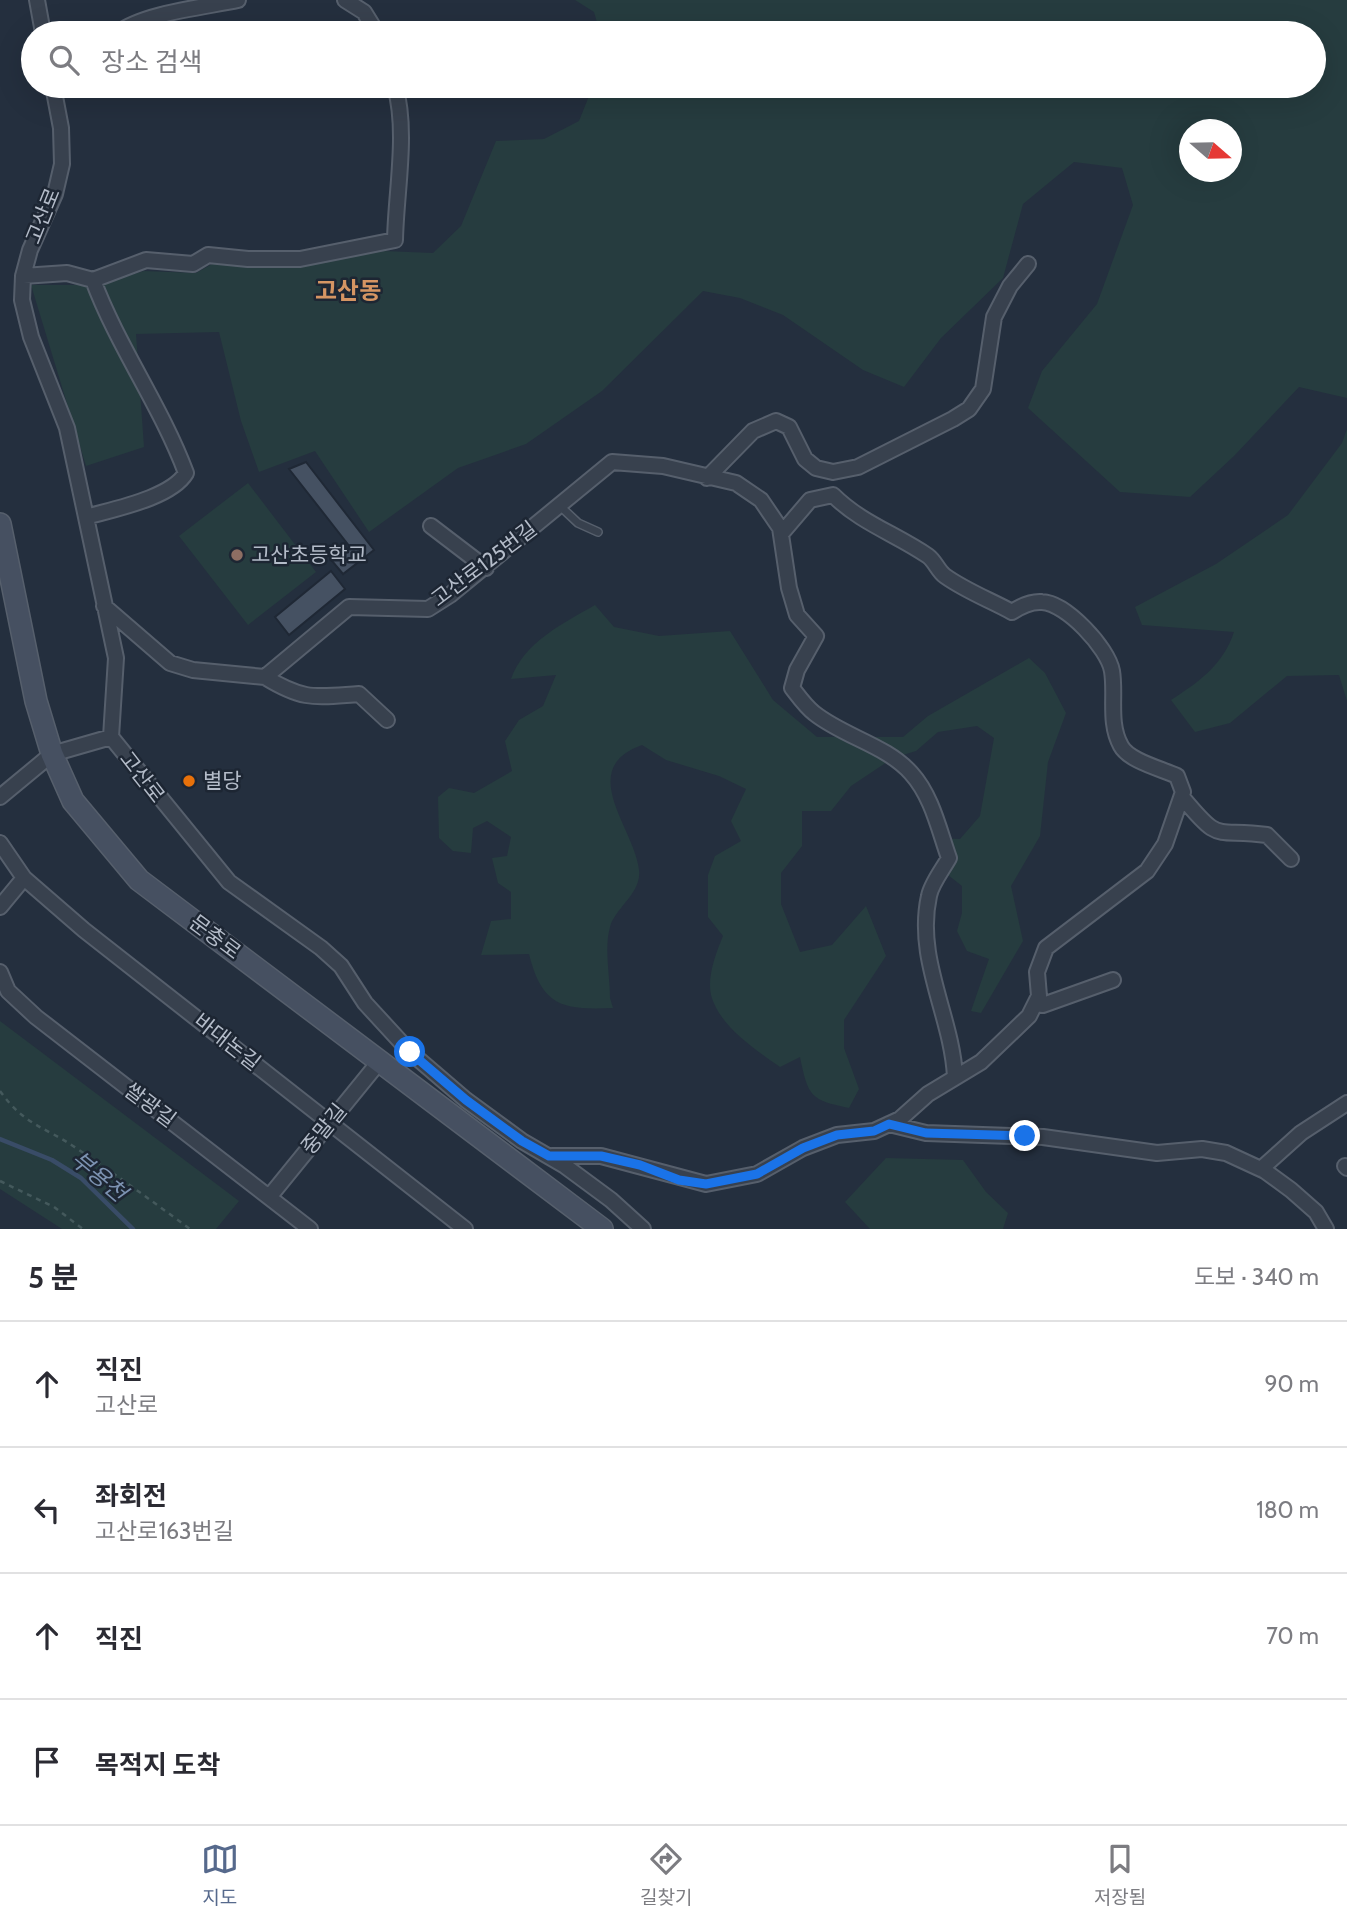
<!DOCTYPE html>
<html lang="ko">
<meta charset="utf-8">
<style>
:root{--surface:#fff;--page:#f2f2f3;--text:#2b2b33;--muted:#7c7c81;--line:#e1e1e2;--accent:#56698c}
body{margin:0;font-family:Cabin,"Noto Sans KR",sans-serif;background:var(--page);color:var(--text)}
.compass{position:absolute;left:1179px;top:119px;width:63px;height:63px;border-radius:50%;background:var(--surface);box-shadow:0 7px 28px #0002;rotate:110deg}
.stop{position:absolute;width:21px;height:21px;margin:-16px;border:5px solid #1a73e8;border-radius:50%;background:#fff}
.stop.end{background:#1a73e8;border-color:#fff;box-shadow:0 2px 7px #0008}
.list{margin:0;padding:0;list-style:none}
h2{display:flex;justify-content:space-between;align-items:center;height:91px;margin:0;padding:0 28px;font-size:30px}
h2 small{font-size:23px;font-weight:400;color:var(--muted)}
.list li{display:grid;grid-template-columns:46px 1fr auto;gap:21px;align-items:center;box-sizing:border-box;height:126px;padding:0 28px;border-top:2px solid var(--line)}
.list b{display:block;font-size:26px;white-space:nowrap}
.list p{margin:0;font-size:23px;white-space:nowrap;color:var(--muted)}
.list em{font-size:23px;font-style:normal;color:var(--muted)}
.icon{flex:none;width:38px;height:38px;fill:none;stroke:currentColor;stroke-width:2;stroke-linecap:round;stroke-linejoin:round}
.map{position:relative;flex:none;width:1347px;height:1229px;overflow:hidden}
.search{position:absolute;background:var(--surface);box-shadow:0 7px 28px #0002;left:21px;right:21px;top:21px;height:77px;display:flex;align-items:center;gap:18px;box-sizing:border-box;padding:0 24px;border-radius:38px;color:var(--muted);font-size:26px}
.sheet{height:595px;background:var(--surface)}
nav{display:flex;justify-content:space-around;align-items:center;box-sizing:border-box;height:98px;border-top:2px solid var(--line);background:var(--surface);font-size:19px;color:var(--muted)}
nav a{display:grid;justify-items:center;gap:4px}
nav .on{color:var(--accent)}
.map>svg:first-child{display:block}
.green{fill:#263c3f;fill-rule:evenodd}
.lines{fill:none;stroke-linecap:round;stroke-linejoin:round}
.stream{stroke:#394c67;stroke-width:4.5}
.building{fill:#455162;stroke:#1f2835;stroke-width:2}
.lane-casing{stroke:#565f6c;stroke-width:10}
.street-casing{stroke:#565f6c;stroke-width:18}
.secondary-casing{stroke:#565f6c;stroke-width:24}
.path{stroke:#44595c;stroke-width:2.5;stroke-dasharray:5 5;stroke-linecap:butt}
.lane{stroke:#38414e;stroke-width:7}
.street{stroke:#38414e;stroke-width:14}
.secondary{stroke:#465061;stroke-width:21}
.route{stroke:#1a73e8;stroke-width:9}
.education-dot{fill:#8d6e63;stroke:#1d2633;stroke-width:2.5}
.food-dot{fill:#e8710a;stroke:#1d2633;stroke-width:2.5}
.labels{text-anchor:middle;stroke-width:5;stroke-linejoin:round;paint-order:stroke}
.street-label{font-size:21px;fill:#b4bcc9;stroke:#1d2633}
.poi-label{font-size:21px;fill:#b4bcc9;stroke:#1d2633;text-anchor:start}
.water-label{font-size:23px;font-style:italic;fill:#7c92b1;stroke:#1d2633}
.quarter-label{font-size:24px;font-weight:bold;fill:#d59563;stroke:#1d2633}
</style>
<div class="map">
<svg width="1347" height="1229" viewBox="0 0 1347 1229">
<rect width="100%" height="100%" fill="#242f3e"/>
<path class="green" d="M575,0H1347V398L1299,387L1234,456L1190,497L1120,492L1028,408L1042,371L1097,304L1133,205L1122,168L1074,162L1023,204L1003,278L941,338L904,387L863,370L783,315L740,298L703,291L602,391L526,444L458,468L369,532L315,451L259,472L241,421L219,332L136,334L144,447L86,466L31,285H95L144,271L196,273L214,263L299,267L384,251L433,253L461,226L496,141L544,139L579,121L593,86H1314V33H600L594,12ZM1190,130H1232V172H1190Z
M1347,429V701L1339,675L1287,676L1230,723L1195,732L1171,700C1199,682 1223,665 1234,632L1142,625L1135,607L1216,564L1288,515L1342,443Z
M248,483L316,572L248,625L179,536Z
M595,605L614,627L659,636L730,631L773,700L817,737H903L928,716L1029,658L1045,673L1066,713L1048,762L1040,836L1011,886L1023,941L981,1013L971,1011L989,959L967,951L957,931L962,913V886L948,875L937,838L960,839L980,816L994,738L977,726L938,732L916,751L893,758L851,786L831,811H802V846L781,873V904L800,952L832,945L866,906L886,956L844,1020V1048L859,1089L849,1108C810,1100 808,1096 800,1057L780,1067C756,1050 719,1026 711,995C707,976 716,953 723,936L708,917V875L715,856L741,841L731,821L746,789L719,776L666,760L642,745C575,769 635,829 639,870C642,893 615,908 610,927C604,948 610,976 610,998L613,1008C563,1010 542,1007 529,954L481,955L491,921L511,919V892L498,883L492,858L507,856L511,837L487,821L473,828L471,853L453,851L439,838L438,797L449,788L474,793L512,771L505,741L519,720L543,706L556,675L511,679C524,642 564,623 595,605Z
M0,1021L239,1201L216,1229H62L0,1189Z
M886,1158L963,1160L986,1192L1008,1213L1003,1229H870L845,1202Z"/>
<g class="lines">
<path class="stream" d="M0,1139L52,1160L81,1178L133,1229"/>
</g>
<path class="building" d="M306,462L374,550L343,574L332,561L350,547L289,469Z
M331,571L345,589L289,635L275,617Z"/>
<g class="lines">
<g class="lane-casing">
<path id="lane" d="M560,506L578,523L598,532"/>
</g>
<g class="street-casing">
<path id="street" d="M37,0L43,33
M345,0L364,12L377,33
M118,33C144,13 205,7 238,0
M53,86L61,128L62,164L55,194L30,250L23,276L22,300L31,337L67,428L116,658L111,737L229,882L321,948L341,966L365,1003L410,1052L466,1100L522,1141L565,1166L611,1200L643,1229
M23,276L67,273L93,280L146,260L193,264L208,255L248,259H300L395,240C396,191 408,132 395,86
M707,478L753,431L776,421L789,427L805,459L816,468L833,472L858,467L953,419L969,409L983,389L994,317L1010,286L1028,264
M86,517C114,509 171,498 186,473C161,406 118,347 93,280
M431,526L486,568
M104,606L170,663L193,670L265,677L349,607L428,609L450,595L612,462L663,466L736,483L761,500L780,528L789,588L797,615L816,636L797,670L792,688C799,697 806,707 814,713C844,737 886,745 911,773C932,796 939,830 949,858C943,869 931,884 929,896C915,959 952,1016 955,1077
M265,677C304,701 315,697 359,694L387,720
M0,797L52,754L111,737
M1182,797C1221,844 1212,828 1267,835L1291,859
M0,843L24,878L84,930L465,1229
M0,907L24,878
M0,972L8,991L36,1017L310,1229
M1035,1004L1043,1005L1113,980
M889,1124L926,1133L1043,1137L1157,1153L1202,1149L1226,1153L1265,1171L1291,1190L1316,1212L1326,1229
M552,1156H601L706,1184L757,1174L803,1148L837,1135L874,1131L900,1119L928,1094L981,1062L1029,1016L1039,996L1037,972L1046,948L1147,871L1165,844L1183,792L1177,776C1162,769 1129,761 1121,746C1108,723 1116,695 1112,671C1108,648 1066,603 1042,602C1031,601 1021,606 1012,612C990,600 966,591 945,576C938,571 935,561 928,556C896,534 861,523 833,495L810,500L781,534
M1345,1166L1347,1168
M1261,1169L1301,1133L1347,1103
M270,1196L379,1062"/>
</g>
<g class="secondary-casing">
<path id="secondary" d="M0,524L36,701L52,754L73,801L139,880L602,1229"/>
</g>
<path class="path" d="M0,1091C25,1126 44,1126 76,1148C115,1174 152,1201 190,1229
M0,1181L54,1207L83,1229"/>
<use href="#lane" class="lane"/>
<use href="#street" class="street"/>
<use href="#secondary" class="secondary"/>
</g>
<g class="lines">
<path class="route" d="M410,1052L466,1100L522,1141L549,1156H601L640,1165L679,1180L706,1184L757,1174L803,1148L837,1135L874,1131L889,1124L926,1133L1025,1136"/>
</g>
<circle class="education-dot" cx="237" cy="555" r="7"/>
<circle class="food-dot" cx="189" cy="781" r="7"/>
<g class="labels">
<g class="street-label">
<text transform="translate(43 216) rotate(-68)" y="7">고산로</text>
<text transform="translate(484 564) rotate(-37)" y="7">고산로125번길</text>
<text transform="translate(142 777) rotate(52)" y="7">고산로</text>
<text transform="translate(215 937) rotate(37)" y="7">문충로</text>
<text transform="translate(227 1042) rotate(38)" y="7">바대논길</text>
<text transform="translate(150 1105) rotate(37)" y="7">쌀광길</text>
<text transform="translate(324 1129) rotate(-51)" y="7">중말길</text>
</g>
<g class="poi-label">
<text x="251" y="562">고산초등학교</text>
<text x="203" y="788">별당</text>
</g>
<g class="water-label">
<text transform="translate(99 1176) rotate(40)" y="8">부용천</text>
</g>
<g class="quarter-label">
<text x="348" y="299">고산동</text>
</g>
</g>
</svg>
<svg class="compass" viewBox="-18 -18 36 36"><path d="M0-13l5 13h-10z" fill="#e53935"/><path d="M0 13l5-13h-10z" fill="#7c7c81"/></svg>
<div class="stop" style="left:410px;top:1052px"></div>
<div class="stop end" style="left:1025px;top:1136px"></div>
<div class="search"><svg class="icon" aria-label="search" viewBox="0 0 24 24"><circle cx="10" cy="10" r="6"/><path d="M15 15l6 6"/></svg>장소 검색</div>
</div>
<section class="sheet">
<h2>5 분<small>도보 · 340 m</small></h2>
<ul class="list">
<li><svg class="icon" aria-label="ahead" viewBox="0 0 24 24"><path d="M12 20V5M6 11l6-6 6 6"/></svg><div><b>직진</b><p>고산로</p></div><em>90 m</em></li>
<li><svg class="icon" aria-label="left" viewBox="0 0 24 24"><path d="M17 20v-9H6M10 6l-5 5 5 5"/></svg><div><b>좌회전</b><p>고산로163번길</p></div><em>180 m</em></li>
<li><svg class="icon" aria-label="ahead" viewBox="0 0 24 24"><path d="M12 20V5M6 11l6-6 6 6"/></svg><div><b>직진</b></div><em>70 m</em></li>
<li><svg class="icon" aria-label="arrive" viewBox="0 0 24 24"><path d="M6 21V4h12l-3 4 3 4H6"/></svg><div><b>목적지 도착</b></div></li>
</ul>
</section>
<nav>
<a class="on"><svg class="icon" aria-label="map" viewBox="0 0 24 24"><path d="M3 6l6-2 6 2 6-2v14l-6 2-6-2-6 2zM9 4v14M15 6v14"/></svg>지도</a>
<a><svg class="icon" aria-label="directions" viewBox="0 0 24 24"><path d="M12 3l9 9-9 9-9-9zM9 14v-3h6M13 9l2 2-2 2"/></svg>길찾기</a>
<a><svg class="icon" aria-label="saved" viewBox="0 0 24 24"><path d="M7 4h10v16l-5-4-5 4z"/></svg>저장됨</a>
</nav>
